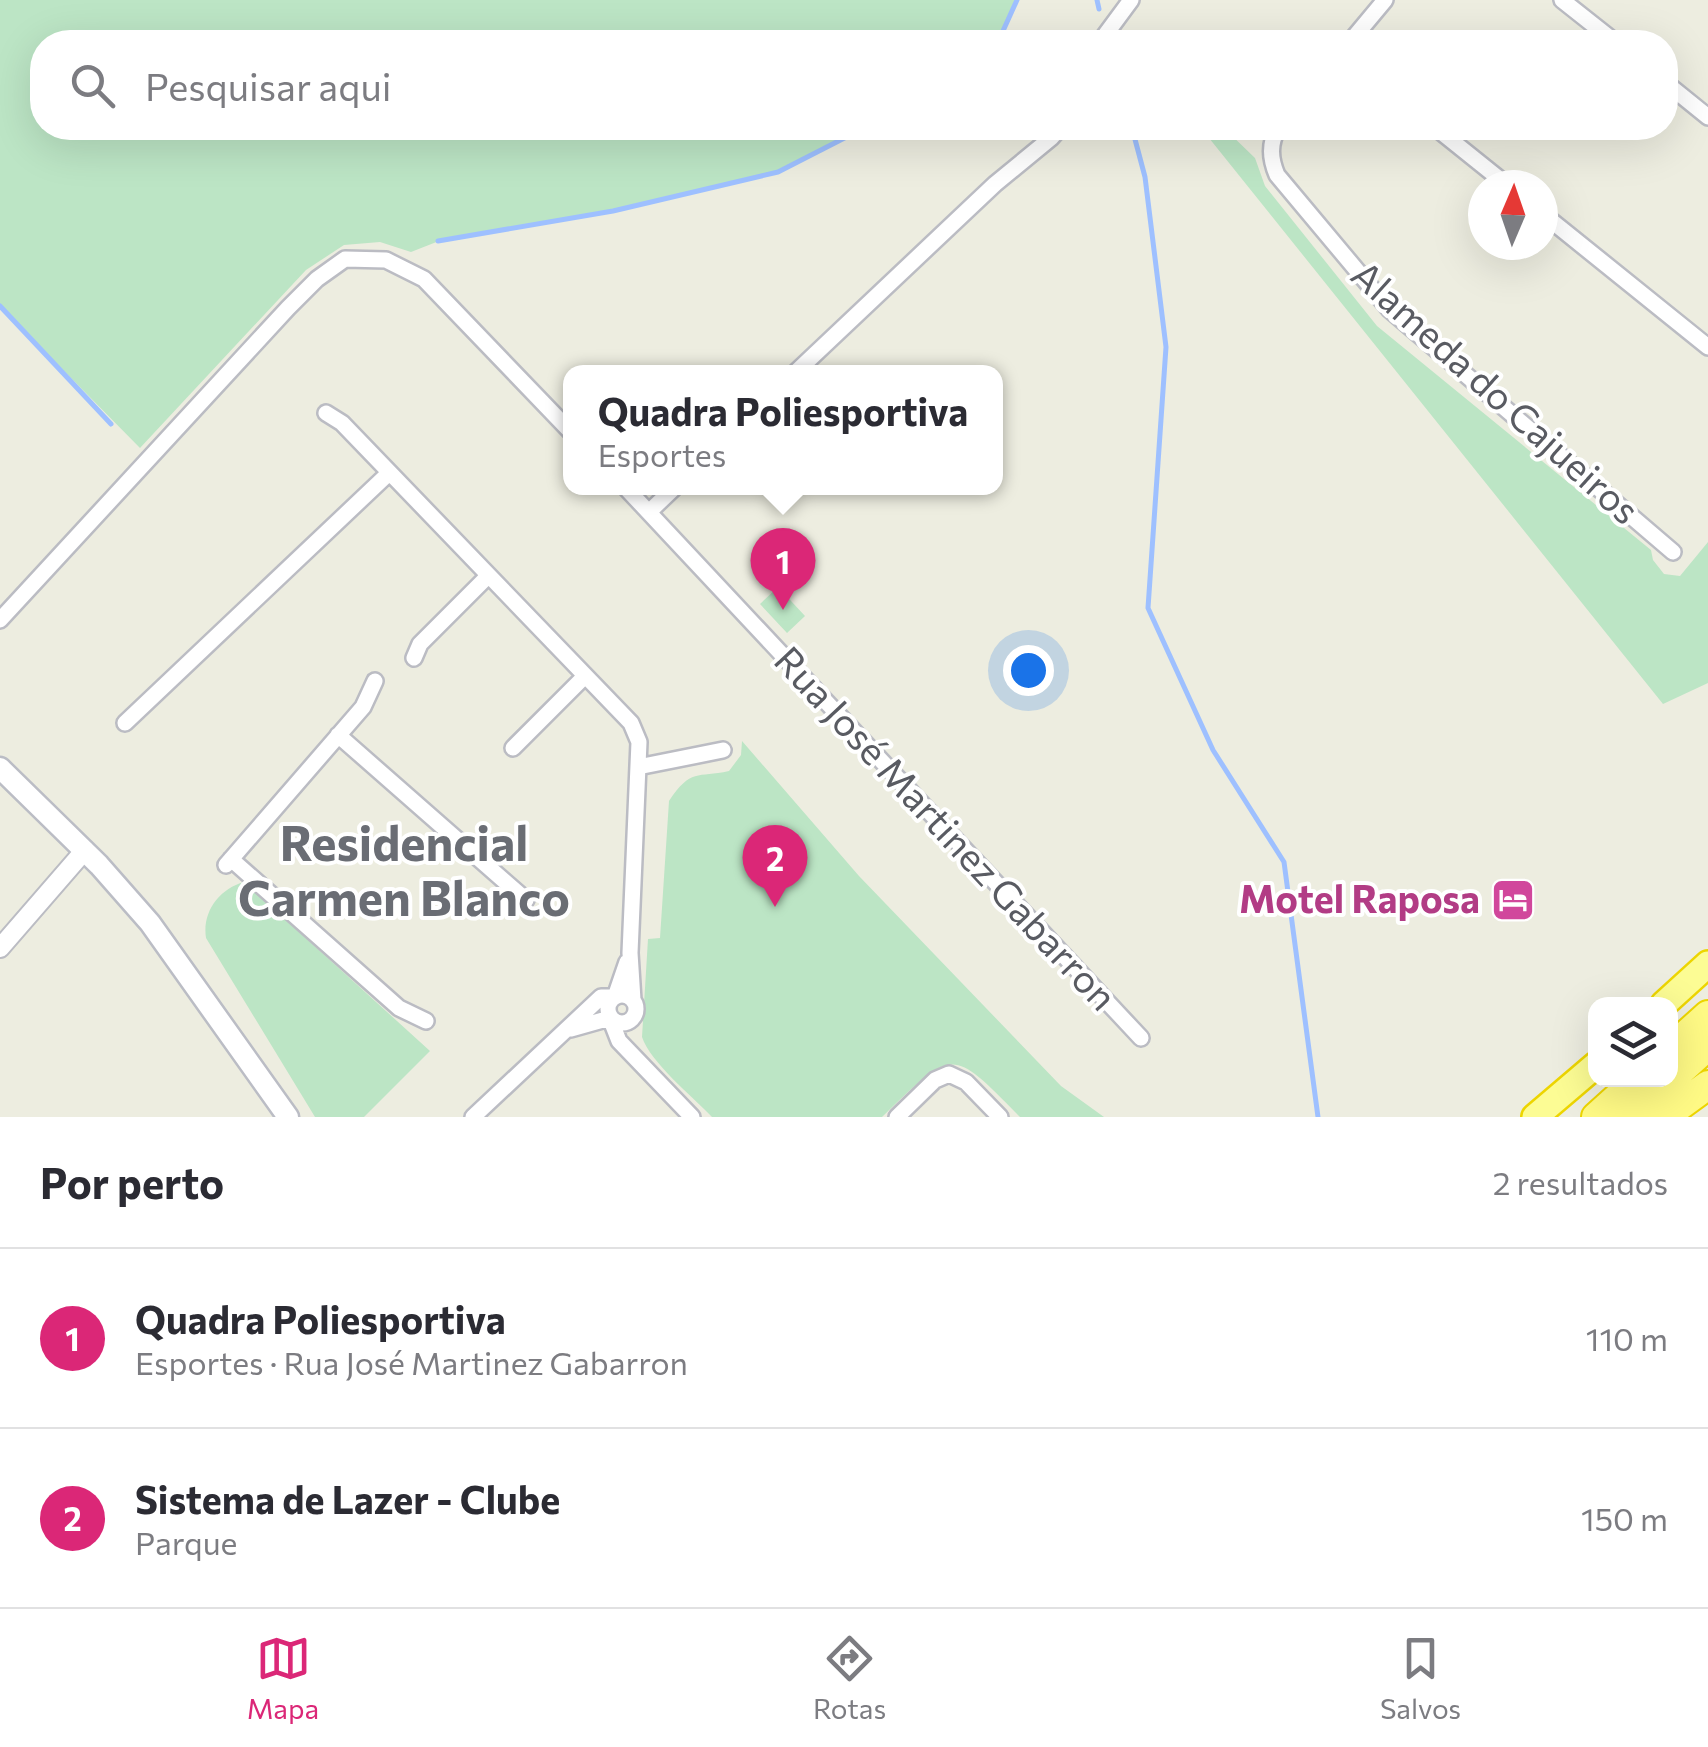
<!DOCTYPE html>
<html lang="pt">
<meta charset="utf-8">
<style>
:root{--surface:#fff;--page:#f7f7f7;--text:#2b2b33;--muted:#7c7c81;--line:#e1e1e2;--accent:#db2777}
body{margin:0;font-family:Commissioner,sans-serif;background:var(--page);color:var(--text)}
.controls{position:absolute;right:30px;bottom:30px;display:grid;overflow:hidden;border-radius:20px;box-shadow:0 10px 40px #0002}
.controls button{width:90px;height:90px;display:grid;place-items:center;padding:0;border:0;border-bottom:2px solid var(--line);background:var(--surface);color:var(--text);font:50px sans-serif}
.compass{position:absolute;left:1468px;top:170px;width:90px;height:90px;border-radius:50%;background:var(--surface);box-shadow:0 10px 40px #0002;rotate:2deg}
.you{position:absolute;left:1028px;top:670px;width:35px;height:35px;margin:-25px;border:8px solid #fff;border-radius:50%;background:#1a73e8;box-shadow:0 0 0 15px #1a73e833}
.badge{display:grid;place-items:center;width:65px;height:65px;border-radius:50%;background:var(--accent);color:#fff;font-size:32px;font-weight:700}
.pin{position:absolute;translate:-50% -82px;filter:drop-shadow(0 2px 5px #0008)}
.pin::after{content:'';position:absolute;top:52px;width:35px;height:30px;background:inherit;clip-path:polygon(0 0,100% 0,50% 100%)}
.popup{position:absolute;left:563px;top:365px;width:440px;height:130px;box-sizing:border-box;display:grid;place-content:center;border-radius:20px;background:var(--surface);filter:drop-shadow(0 2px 8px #0005);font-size:32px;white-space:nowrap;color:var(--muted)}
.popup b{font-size:38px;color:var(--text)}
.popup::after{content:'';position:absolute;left:50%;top:100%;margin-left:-20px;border:20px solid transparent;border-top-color:var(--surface)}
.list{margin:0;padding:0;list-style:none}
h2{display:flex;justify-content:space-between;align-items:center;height:130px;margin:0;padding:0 40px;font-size:42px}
h2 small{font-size:32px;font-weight:400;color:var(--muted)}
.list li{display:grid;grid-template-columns:65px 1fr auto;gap:30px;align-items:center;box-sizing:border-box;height:180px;padding:0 40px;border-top:2px solid var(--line)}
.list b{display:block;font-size:38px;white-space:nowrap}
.list p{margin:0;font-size:32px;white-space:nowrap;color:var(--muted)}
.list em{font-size:32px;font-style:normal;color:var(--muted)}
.icon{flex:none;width:55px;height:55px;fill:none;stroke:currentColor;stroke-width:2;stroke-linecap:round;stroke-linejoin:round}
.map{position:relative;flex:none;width:1708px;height:1117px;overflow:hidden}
.search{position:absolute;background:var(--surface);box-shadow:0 10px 40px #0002;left:30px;right:30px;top:30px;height:110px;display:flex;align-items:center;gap:25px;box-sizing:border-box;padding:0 35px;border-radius:40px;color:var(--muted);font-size:38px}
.sheet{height:490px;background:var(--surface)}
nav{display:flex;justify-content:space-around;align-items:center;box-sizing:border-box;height:140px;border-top:2px solid var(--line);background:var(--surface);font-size:28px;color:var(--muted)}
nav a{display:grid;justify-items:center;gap:5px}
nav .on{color:var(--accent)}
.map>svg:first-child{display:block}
.green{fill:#bce5c5}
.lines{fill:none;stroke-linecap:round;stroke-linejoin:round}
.stream{stroke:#9ec0ff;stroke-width:5}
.minor-casing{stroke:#bbbcc3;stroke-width:20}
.tertiary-casing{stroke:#bbbcc3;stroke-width:22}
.secondary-casing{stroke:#bbbdc5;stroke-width:25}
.trunk-casing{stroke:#edd500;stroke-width:30}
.motorway-casing{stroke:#edd500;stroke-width:32}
.minor{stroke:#fff;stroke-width:15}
.tertiary{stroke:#fff;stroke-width:18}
.secondary{stroke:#fff;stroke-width:20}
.trunk{stroke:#fcfc94;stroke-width:25}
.motorway{stroke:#fffa85;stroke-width:28}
.labels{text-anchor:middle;stroke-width:8;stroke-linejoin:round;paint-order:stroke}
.street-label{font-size:38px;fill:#595b62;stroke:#fff}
.hotel-label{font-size:38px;font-weight:bold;fill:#b23c85;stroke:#fff;text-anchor:end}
.district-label{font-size:48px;font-weight:bold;fill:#6a6d74;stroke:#fff}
</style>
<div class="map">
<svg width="1708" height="1117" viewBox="0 0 1708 1117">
<rect width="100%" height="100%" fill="#edede0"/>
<path class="green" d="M0,0H1017L998,42H42V128H864L778,172L613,211L439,241L411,252L380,242L344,245L306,270L140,448L0,306Z
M1201,128H1224L1255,158L1265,186L1377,326L1651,550L1653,560L1664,574L1680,576L1708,542V683L1663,704Z
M778,587L805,616L787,633L760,604Z
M742,741L859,876L1061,1086L1104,1117H1020C950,1045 953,1049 882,1117H712C693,1097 650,1062 642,1037L648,939L660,938L669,801C691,768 697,778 729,771L741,755Z
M244,882L430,1051L364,1117H315L206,938C202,912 219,889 244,882Z"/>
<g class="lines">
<path class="stream" d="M1097,0L1099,9
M998,42L1017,0
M1132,128L1145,177L1166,347L1148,608L1213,750L1284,862L1318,1117
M438,241L613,211L778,172L864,128
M0,306L111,424"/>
<g class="minor-casing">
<path id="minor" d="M1562,0L1615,42
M1100,42L1131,0
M1350,42L1385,0
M1666,83L1708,117
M1278,128C1269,144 1270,158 1277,175L1390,310L1673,552
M1436,128L1507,185
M1543,214L1708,347
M796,372L995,184L1051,138L1060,128
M326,413L342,423L631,723L639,742L630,953L633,1000
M626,488L1141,1038
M649,512L674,488
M0,620L288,308L317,279L345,259L386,260L424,279L570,431
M414,658L420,644L487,577
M125,723L389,473
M338,735L526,900
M513,748L584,677
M638,767L723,750
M231,859L399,1008L426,1021
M226,865L363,707L375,681
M608 1009a14 14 0 1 1 28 0a14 14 0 1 1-28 0Z
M571,1029L610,1018L619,1041L692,1117
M473,1117L601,997H615L627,962
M897,1117L935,1080L949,1074L966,1082L1000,1117"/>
</g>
<g class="tertiary-casing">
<path id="tertiary" d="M0,948L85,850"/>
</g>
<g class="secondary-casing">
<path id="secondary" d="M0,768L99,865L150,923L288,1117"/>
</g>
<g class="trunk-casing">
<path id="trunk" d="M1664,1004L1708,964
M1535,1117L1596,1065"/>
</g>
<g class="motorway-casing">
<path id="motorway" d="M1670,1049L1708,1015
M1596,1117L1637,1080
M1629,1117L1708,1046
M1664,1117L1708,1085"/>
</g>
<use href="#minor" class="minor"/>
<use href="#tertiary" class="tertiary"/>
<use href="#secondary" class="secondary"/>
<use href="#trunk" class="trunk"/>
<use href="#motorway" class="motorway"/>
</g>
<defs>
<g id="hotel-square" transform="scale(2.25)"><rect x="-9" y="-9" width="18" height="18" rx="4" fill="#d1479c" stroke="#fff"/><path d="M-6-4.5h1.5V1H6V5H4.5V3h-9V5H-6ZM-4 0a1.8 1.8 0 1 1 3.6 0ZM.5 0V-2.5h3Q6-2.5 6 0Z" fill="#fff"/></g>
</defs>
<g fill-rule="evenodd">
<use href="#hotel-square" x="1513" y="900"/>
</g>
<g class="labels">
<g class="street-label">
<text transform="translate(1495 393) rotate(42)" y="13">Alameda do Cajueiros</text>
<text transform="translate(945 829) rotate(47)" y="13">Rua José Martinez Gabarron</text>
</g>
<g class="hotel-label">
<text x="1480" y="913">Motel Raposa</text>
</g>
<g class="district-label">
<text x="404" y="861">Residencial<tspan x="404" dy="55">Carmen Blanco</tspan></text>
</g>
</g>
</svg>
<div class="controls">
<button><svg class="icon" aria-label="layers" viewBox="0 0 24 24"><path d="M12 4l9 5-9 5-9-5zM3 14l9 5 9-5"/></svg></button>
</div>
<svg class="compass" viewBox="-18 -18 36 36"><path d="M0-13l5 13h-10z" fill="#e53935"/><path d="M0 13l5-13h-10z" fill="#7c7c81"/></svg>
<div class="you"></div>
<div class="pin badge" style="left:783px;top:610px">1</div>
<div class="popup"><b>Quadra Poliesportiva</b>Esportes</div>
<div class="pin badge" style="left:775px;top:907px">2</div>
<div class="search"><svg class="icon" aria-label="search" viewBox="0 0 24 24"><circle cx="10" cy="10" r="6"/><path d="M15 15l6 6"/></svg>Pesquisar aqui</div>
</div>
<section class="sheet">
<h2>Por perto<small>2 resultados</small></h2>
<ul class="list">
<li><span class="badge">1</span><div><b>Quadra Poliesportiva</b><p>Esportes · Rua José Martinez Gabarron</p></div><em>110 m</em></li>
<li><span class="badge">2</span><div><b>Sistema de Lazer - Clube</b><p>Parque</p></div><em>150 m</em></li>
</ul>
</section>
<nav>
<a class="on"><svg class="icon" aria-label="map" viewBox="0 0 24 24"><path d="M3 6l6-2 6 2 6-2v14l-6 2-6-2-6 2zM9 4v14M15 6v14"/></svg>Mapa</a>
<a><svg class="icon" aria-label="directions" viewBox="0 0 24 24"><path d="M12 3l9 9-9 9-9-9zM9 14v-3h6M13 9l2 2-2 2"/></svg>Rotas</a>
<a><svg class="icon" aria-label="saved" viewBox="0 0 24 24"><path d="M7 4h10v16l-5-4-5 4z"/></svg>Salvos</a>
</nav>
